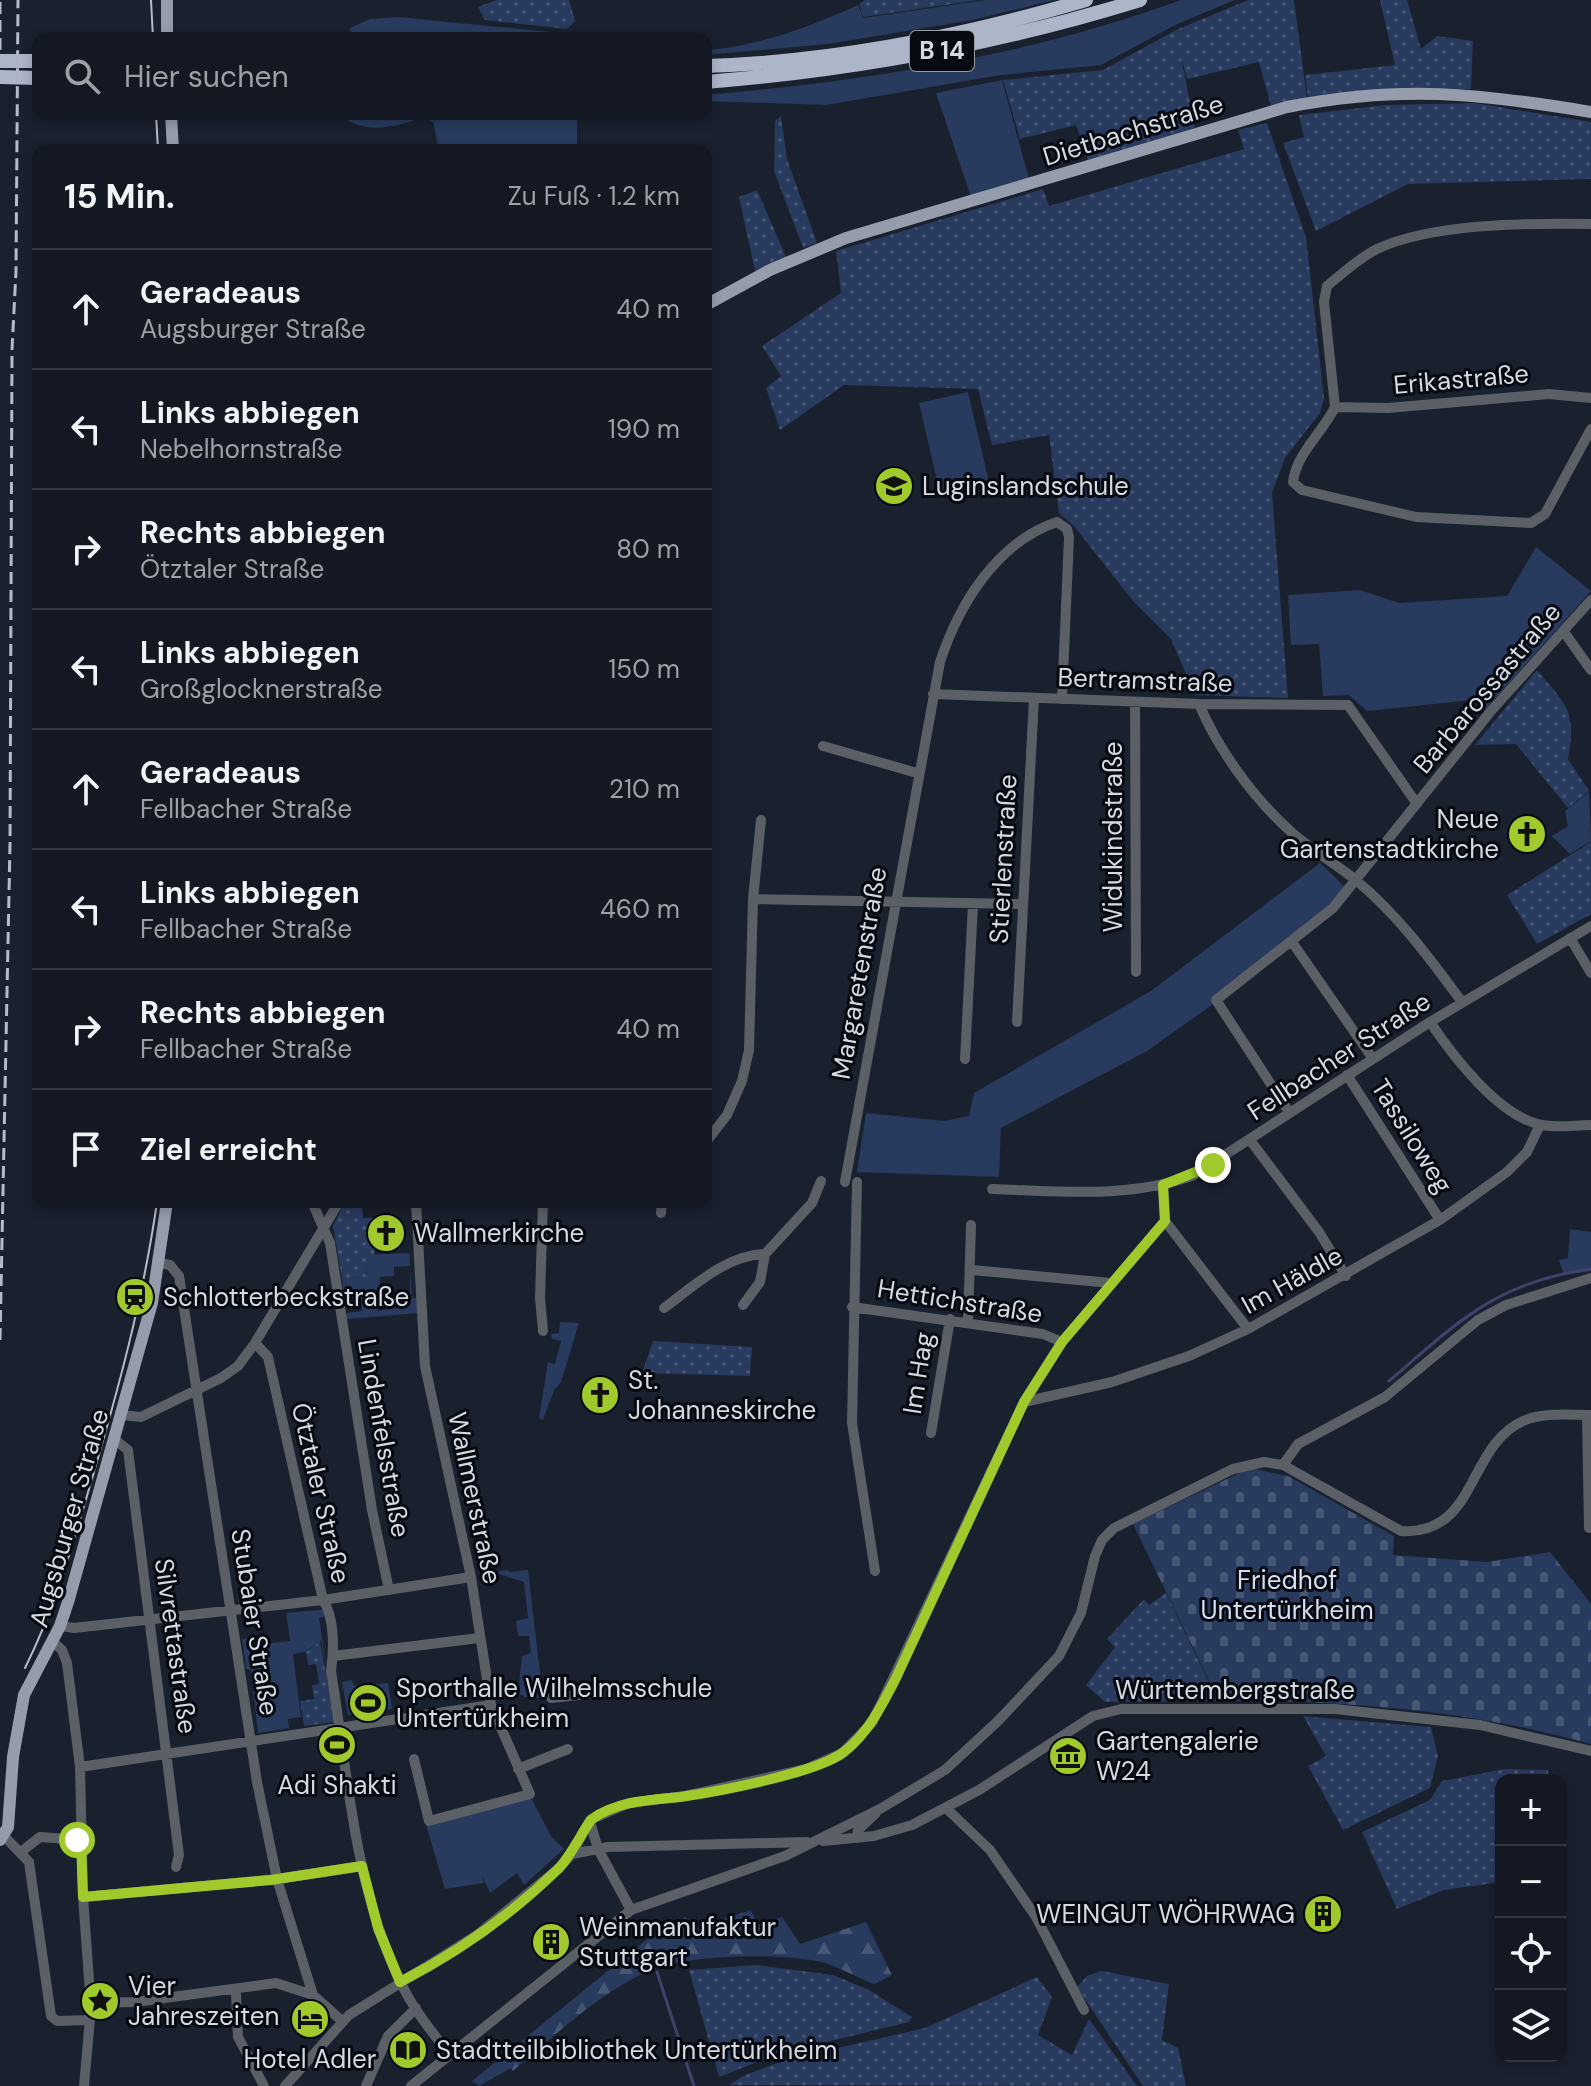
<!DOCTYPE html>
<html lang="de">
<meta charset="utf-8">
<style>
:root{--surface:#131822;--page:#20252f;--text:#f1f3f6;--muted:#9da0a5;--line:#323740}
body{margin:0;font-family:"DM Sans",sans-serif;background:var(--page);color:var(--text)}
.controls{position:absolute;right:24px;bottom:24px;display:grid;overflow:hidden;border-radius:16px;box-shadow:0 4px 12px #0003}
.controls button{width:72px;height:72px;display:grid;place-items:center;padding:0;border:0;border-bottom:2px solid var(--line);background:var(--surface);color:var(--text);font:40px sans-serif}
.stop{position:absolute;width:24px;height:24px;margin:-18px;border:6px solid #a0ca2c;border-radius:50%;background:#fff}
.stop.end{background:#a0ca2c;border-color:#fff;box-shadow:0 2px 8px #0008}
.list{margin:0;padding:0;list-style:none}
h2{display:flex;justify-content:space-between;align-items:center;height:104px;margin:0;padding:0 32px;font-size:34px}
h2 small{font-size:26px;font-weight:400;color:var(--muted)}
.list li{display:grid;grid-template-columns:52px 1fr auto;gap:24px;align-items:center;box-sizing:border-box;height:120px;padding:0 32px;border-top:2px solid var(--line)}
.list b{display:block;font-size:30px;white-space:nowrap}
.list p{margin:0;font-size:26px;white-space:nowrap;color:var(--muted)}
.list em{font-size:26px;font-style:normal;color:var(--muted)}
.icon{flex:none;width:44px;height:44px;fill:none;stroke:currentColor;stroke-width:2;stroke-linecap:round;stroke-linejoin:round}
.map{position:relative;flex:none;width:1591px;height:2086px;overflow:hidden}
.search{position:absolute;background:var(--surface);box-shadow:0 4px 12px #0003;left:32px;top:32px;width:680px;height:88px;display:flex;align-items:center;gap:20px;box-sizing:border-box;padding:0 28px;border-radius:16px;color:var(--muted);font-size:30px}
.panel{position:absolute;background:var(--surface);box-shadow:0 4px 12px #0003;left:32px;top:144px;width:680px;height:1064px;border-radius:16px}
.map>svg:first-child{display:block}
.green{fill:#283a5e}
.forest{fill:url(#forest-firs)}
.cemetery{fill:url(#cemetery-stones)}
.garden{fill:url(#garden-dots)}
.lines{fill:none;stroke-linecap:round;stroke-linejoin:round}
.stream{stroke:#40426c;stroke-width:3}
.minor{stroke:#5b5f66;stroke-width:10}
.major{stroke:#959dac;stroke-width:12}
.highway{stroke:#adb6c8;stroke-width:14}
.tram{stroke:#b6bbc5;stroke-width:2}
.rail{stroke:#b6bbc5;stroke-width:3;stroke-dasharray:12 6;stroke-linecap:butt}
.highway-bridge{stroke:#adb6c8;stroke-width:14}
.route{stroke:#a0ca2c;stroke-width:10}
.labels{text-anchor:middle;stroke-width:6;stroke-linejoin:round;paint-order:stroke}
.shield{fill:#070a10;stroke:#969ba3;stroke-width:2}
.shield-label{font-size:24px;font-weight:bold;fill:#d4d9e2}
.street-label{font-size:26px;fill:#d4d9e2;stroke:#070a10}
.poi-label{font-size:26px;fill:#d4d9e2;stroke:#070a10;text-anchor:start}
.park-label{font-size:26px;fill:#d4def0;stroke:#070a10}
</style>
<div class="map">
<svg width="1591" height="2086" viewBox="0 0 1591 2086">
<defs>
<pattern id="forest-firs" width="22" height="20" patternUnits="userSpaceOnUse" patternTransform="scale(2)"><rect width="22" height="20" fill="#283a5e"/><path d="M5 1l3.5 6h-7zM16 11l3.5 6h-7z" fill="#465675"/></pattern>
<pattern id="cemetery-stones" width="16" height="16" patternUnits="userSpaceOnUse" patternTransform="scale(2)"><rect width="16" height="16" fill="#283a5e"/><path d="M2 7V4a2 2 0 0 1 4 0v3zM10 15v-3a2 2 0 0 1 4 0v3z" fill="#465675"/></pattern>
<pattern id="garden-dots" width="8" height="8" patternUnits="userSpaceOnUse" patternTransform="scale(2)"><rect width="8" height="8" fill="#283a5e"/><path d="M2 2h.1M6 6h.1" fill="none" stroke="#465675" stroke-width="1.8" stroke-linecap="round"/></pattern>
</defs>
<rect width="100%" height="100%" fill="#19202e"/>
<path class="green" d="M986,0H1055L973,20L828,44L706,55V50C757,47 812,26 858,5L863,18Z
M1181,0H1235L1175,25L1101,65L1001,75L826,105L706,101V95C871,80 1024,57 1181,0Z
M398,17L570,34L593,38H351L350,28L370,19Z
M1002,80L1029,179L971,197L936,93Z
M345,114H577V150H439L433,122L423,117C397,127 370,134 345,119Z
M968,392L989,482L940,493L919,403Z
M1536,547L1591,591L1485,710L1472,700L1367,711L1349,695L1323,696L1319,644L1291,645L1288,595L1360,590L1399,603L1507,596Z
M1589,792L1591,841L1570,854L1552,836L1568,826L1565,811Z
M1320,863L1345,887L1333,908L1219,1000L1147,1051L1001,1128L999,1177L857,1172L866,1113L944,1121L969,1116L974,1093L1151,991Z
M1570,1229L1591,1232V1271L1564,1275L1559,1260L1568,1258Z
M409,1253L410,1266L394,1267V1276L380,1277L378,1311L410,1306V1268L412,1298H418L419,1313L347,1319L346,1313L362,1311L361,1299L344,1298L342,1279L367,1277L366,1255Z
M560,1322L579,1323L561,1382L554,1390L543,1420L539,1418L548,1362L555,1364L561,1341L552,1339L551,1334L559,1333Z
M507,1570L510,1572L528,1570L543,1698L525,1697L518,1693L522,1656L531,1653L529,1636H518L516,1621L528,1618L524,1582L492,1572Z
M328,1609L329,1616L319,1618L327,1671L321,1640L305,1652L293,1654L301,1717L288,1719L289,1728L258,1733L251,1670L246,1669L242,1639L249,1638L251,1662L265,1661L264,1644L290,1641L286,1613Z
M352,1680L354,1686L388,1683L392,1709L348,1715L342,1682Z
M531,1798L551,1836L564,1849L524,1885L517,1873L490,1893L482,1875L484,1883L445,1889L426,1825Z"/>
<path class="forest" d="M751,1910L758,1925L782,1917L800,1944L866,1922L892,1975L874,1984C856,1977 836,1965 817,1961C774,1953 686,1954 646,1972C596,1996 555,2035 513,2071L511,2068L479,2086L472,2081L656,1932L686,1917L692,1929Z"/>
<path class="cemetery" d="M1250,1468L1288,1476L1394,1536L1393,1555L1487,1562L1550,1552L1591,1604V1744C1470,1710 1344,1700 1219,1701L1133,1524Z"/>
<path class="garden" d="M496,0H569L575,21L567,29L485,20L478,7Z
M864,0H979L863,17L859,4Z
M1248,0H1294L1307,98L1271,106L1259,62L1187,79L1181,57L1195,128L1088,160L1076,125L1020,139L1003,80L1103,70L1176,30Z
M1380,0H1407L1421,49L1437,36L1473,41L1471,89H1384L1308,97L1305,75L1395,65Z
M1474,103L1591,122V179L1408,184L1316,231L1283,143L1304,137L1299,115L1386,105Z
M781,116L787,159L817,243L803,248L774,171L775,121Z
M1267,123L1306,237L1324,398L1320,413L1285,458L1272,493L1288,698L1195,695L1171,639L1133,601L1074,526L1059,513L1049,435L992,445L978,389L844,385L780,430L766,388L781,376L762,346L841,293L836,251L1043,189L1049,206L1244,149L1238,130Z
M757,190L786,257L755,271L739,197Z
M1537,670C1567,706 1577,711 1568,759L1589,791L1568,808L1516,744L1475,745Z
M1591,842V914L1537,944L1507,895Z
M345,1202H372V1205L362,1206L363,1218H373L375,1255L366,1256L367,1277L342,1279L333,1226Z
M653,1341L752,1347L750,1376L642,1373Z
M1166,1593L1218,1701L1105,1702L1086,1685L1115,1647L1107,1639L1144,1599L1149,1605Z
M320,1641L335,1722L304,1726L300,1701L314,1699L312,1685L319,1684L316,1664L308,1665L306,1652Z
M1303,1716L1431,1727L1438,1756L1430,1788L1343,1830L1308,1766L1326,1756Z
M1505,1769L1548,1770L1549,1780H1501V1882L1444,1890L1397,1909L1362,1832L1430,1800L1442,1781Z
M757,1965L833,1975L869,1990L912,2017L909,2022L777,2054L719,2077L689,1970Z
M1102,1971L1169,1984L1162,2040L1178,2048L1186,2086H1143L1077,1987L1087,1976Z
M1037,1977L1052,1997L1038,2035L1072,2055L1089,2019L1137,2086L729,2085L745,2075L786,2060L925,2028Z"/>
<g class="lines">
<path class="stream" d="M1389,1381C1458,1322 1496,1282 1591,1269
M657,1972L694,2086"/>
<path class="minor" d="M1335,407C1323,432 1296,454 1293,482L1302,490L1416,517L1531,523L1545,514L1591,429
M1335,407L1324,302L1327,286C1343,273 1359,258 1377,249C1432,223 1530,223 1591,224
M1335,407L1388,408L1549,394L1591,398
M1564,632L1591,670
M933,694L1199,704L1348,705L1417,804
M1135,702L1136,972
M1199,704C1218,749 1252,796 1288,829C1309,849 1335,863 1357,881C1399,916 1430,959 1462,1002
M823,746L917,773
M753,899L1022,904
M1570,938L1591,973
M1292,942L1373,1059
M1017,1022L1034,698
M1430,1022C1453,1056 1499,1117 1542,1125C1557,1128 1575,1125 1591,1125
M965,1059L973,904
M1347,1075L1440,1220
M1289,1112L1216,1000L1333,908L1491,711L1591,600
M1250,1140L1319,1232L1346,1276
M706,1142L727,1115L742,1081L749,1050L753,899L761,820
M845,1182L940,662C959,604 997,542 1057,522L1067,529L1069,537L1062,699
M857,1182L852,1423L875,1571
M992,1189C1060,1191 1129,1199 1194,1175L1430,1022L1591,926
M312,1202L330,1243L372,1510L389,1590
M661,1213L662,1202
M1165,1221L1248,1329
M160,1263L170,1265L179,1276L257,1782L277,1879L313,1995
M972,1270L1111,1283
M743,1305L760,1282L765,1254
M852,1307L1043,1334L1062,1342
M664,1308C694,1286 726,1255 765,1254L812,1203L821,1181
M968,1322L971,1225
M543,1331L540,1298L543,1202
M255,1343L268,1357L323,1600C335,1618 334,1650 331,1671C348,1775 354,1887 401,1983C413,2009 432,2032 450,2055
M1024,1402L1112,1382L1189,1356L1248,1329L1440,1220L1507,1172L1527,1152L1540,1125
M121,1415L141,1417L221,1378L238,1366L255,1343L339,1202
M1587,1415L1589,1528
M931,1433L950,1319
M114,1439L128,1450L179,1855L176,1867
M1283,1465L1298,1444L1385,1397L1478,1320L1506,1305L1591,1278
M60,1626L74,1628L323,1600L471,1577
M52,1641L62,1650L67,1663L80,1767L83,1897L91,2007L84,2086
M333,1656L479,1638
M551,1698L605,1692
M414,1759L429,1821L530,1794L491,1705L471,1577L425,1366L416,1202
M80,1767L491,1705
M518,1769L568,1749
M946,1808L990,1850L1036,1917L1084,2010
M590,1820L629,1803L685,1796L806,1769L842,1753L872,1723L1024,1402L1062,1342L1165,1221L1163,1185
M590,1822L598,1849L631,1910
M4,1836L29,1862L51,2016L57,2021L89,2020
M857,1838L858,1830L876,1813
M823,1841L874,1836L912,1825L979,1790L1093,1716L1121,1709H1335L1480,1725L1591,1751
M22,1851L40,1837L81,1840
M572,1854L608,1847L807,1842
M83,1897L277,1879L362,1866
M236,1993L238,2037L264,2086
M90,2003L135,2002L276,1983L313,1995L342,2021
M285,2086L349,2015L477,1935L557,1870L572,1854L590,1820
M366,2086L388,2036L416,2008
M411,2086L631,1910L785,1856L880,1809L945,1770L998,1721L1059,1656L1081,1613L1095,1556L1102,1540L1114,1528L1233,1469L1264,1462L1283,1465L1401,1531C1477,1536 1467,1446 1523,1421C1543,1412 1570,1415 1591,1415"/>
<path class="major" d="M167,0V38
M171,114L173,150
M706,305L770,270L846,238L1287,107C1402,85 1477,93 1591,112
M0,1840L8,1827L13,1757L24,1695L60,1626L69,1599L152,1303L167,1202"/>
<path class="highway" d="M706,66C834,62 964,36 1086,0
M706,82C855,70 998,44 1140,0"/>
<path class="tram" d="M151,0L153,38
M156,114L158,150
M25,1668C54,1610 71,1550 89,1489C117,1394 143,1300 157,1202"/>
<path class="rail" d="M0,68V0
M0,1340L10,844L12,350L16,271L18,0"/>
<path class="highway-bridge" d="M0,61H38
M0,77L38,78"/>
</g>
<g class="lines">
<path class="route" d="M77,1840H81L83,1897L271,1880L362,1866L378,1928L400,1982C457,1953 512,1914 558,1869C570,1858 587,1823 592,1819C617,1801 650,1800 680,1797C716,1792 817,1773 844,1752C869,1732 882,1705 896,1678L1024,1402L1062,1342L1165,1221L1163,1185L1213,1165"/>
</g>
<defs>
<g id="school-disc" transform="scale(2)"><circle r="9.5" fill="#a0ca2c" stroke="#070a10"/><path d="M0-5L7-2L0 1L-7-2ZM-4 1L0 2.5L4 1V4Q0 6-4 4Z" fill="#111"/></g>
<g id="church-disc" transform="scale(2)"><circle r="9.5" fill="#a0ca2c" stroke="#070a10"/><path d="M-1.2-6h2.4v3.5h3.3v2.4h-3.3V6h-2.4V-.1h-3.3v-2.4h3.3Z" fill="#111"/></g>
<g id="station-disc" transform="scale(2)"><circle r="9.5" fill="#a0ca2c" stroke="#070a10"/><path d="M-3-6H3Q5-6 5-4V2Q5 4 3 4L4.5 6H3L1.5 4h-3L-3 6H-4.5L-3 4Q-5 4-5 2V-4Q-5-6-3-6ZM-3.5-4v3h7v-3ZM-3.5 1v1.5H-2V1ZM2 1v1.5H3.5V1Z" fill="#111"/></g>
<g id="stadium-disc" transform="scale(2)"><circle r="9.5" fill="#a0ca2c" stroke="#070a10"/><path d="M0-5a6.5 5 0 1 0 0 10a6.5 5 0 1 0 0-10ZM-3.5-1.8h7v3.6h-7Z" fill="#111"/></g>
<g id="museum-disc" transform="scale(2)"><circle r="9.5" fill="#a0ca2c" stroke="#070a10"/><path d="M0-6L6-3V-2H-6V-3ZM-5-1h2V3h-2ZM-1-1h2V3h-2ZM3-1h2V3H3ZM-6 4H6V6H-6Z" fill="#111"/></g>
<g id="building-disc" transform="scale(2)"><circle r="9.5" fill="#a0ca2c" stroke="#070a10"/><path d="M-4-6H4V6H1V3H-1V6H-4ZM-2.5-4.3h1.7v1.8h-1.7ZM.8-4.3h1.7v1.8H.8ZM-2.5-1h1.7V.8h-1.7ZM.8-1h1.7V.8H.8Z" fill="#111"/></g>
<g id="sight-disc" transform="scale(2)"><circle r="9.5" fill="#a0ca2c" stroke="#070a10"/><path d="M0-6L1.8-2.2L6-1.7L2.9 1.2L3.7 5.4L0 3.3L-3.7 5.4L-2.9 1.2L-6-1.7L-1.8-2.2Z" fill="#111"/></g>
<g id="hotel-disc" transform="scale(2)"><circle r="9.5" fill="#a0ca2c" stroke="#070a10"/><path d="M-6-4.5h1.5V1H6V5H4.5V3h-9V5H-6ZM-4 0a1.8 1.8 0 1 1 3.6 0ZM.5 0V-2.5h3Q6-2.5 6 0Z" fill="#111"/></g>
<g id="library-disc" transform="scale(2)"><circle r="9.5" fill="#a0ca2c" stroke="#070a10"/><path d="M-6-4Q-3-5.5-.7-3.5V5Q-3 3-6 4ZM6-4Q3-5.5 .7-3.5V5Q3 3 6 4Z" fill="#111"/></g>
</defs>
<g fill-rule="evenodd">
<use href="#school-disc" x="894" y="486"/>
<use href="#church-disc" x="1527" y="834"/>
<use href="#church-disc" x="386" y="1233"/>
<use href="#station-disc" x="135" y="1297"/>
<use href="#church-disc" x="600" y="1395"/>
<use href="#stadium-disc" x="368" y="1703"/>
<use href="#stadium-disc" x="337" y="1745"/>
<use href="#museum-disc" x="1068" y="1756"/>
<use href="#building-disc" x="1323" y="1914"/>
<use href="#building-disc" x="551" y="1942"/>
<use href="#sight-disc" x="100" y="2001"/>
<use href="#hotel-disc" x="310" y="2019"/>
<use href="#library-disc" x="408" y="2050"/>
</g>
<g class="labels">
<rect class="shield" x="910" y="31" width="64" height="40" rx="6"/>
<g class="shield-label">
<text x="942" y="59">B 14</text>
</g>
<g class="street-label">
<text transform="translate(1133 130) rotate(-17)" y="9">Dietbachstraße</text>
<text transform="translate(1461 379) rotate(-5)" y="9">Erikastraße</text>
<text transform="translate(1145 680) rotate(2)" y="9">Bertramstraße</text>
<text transform="translate(1487 688) rotate(-50)" y="9">Barbarossastraße</text>
<text transform="translate(1113 837) rotate(-90)" y="9">Widukindstraße</text>
<text transform="translate(1003 859) rotate(-87)" y="9">Stierlenstraße</text>
<text transform="translate(859 973) rotate(-80)" y="9">Margaretenstraße</text>
<text transform="translate(1339 1056) rotate(-33)" y="9">Fellbacher Straße</text>
<text transform="translate(1412 1136) rotate(58)" y="9">Tassiloweg</text>
<text transform="translate(1292 1280) rotate(-29)" y="9">Im Häldle</text>
<text transform="translate(960 1301) rotate(9)" y="9">Hettichstraße</text>
<text transform="translate(918 1373) rotate(-81)" y="9">Im Hag</text>
<text transform="translate(384 1438) rotate(80)" y="9">Lindenfelsstraße</text>
<text transform="translate(321 1493) rotate(77)" y="9">Ötztaler Straße</text>
<text transform="translate(475 1498) rotate(78)" y="9">Wallmerstraße</text>
<text transform="translate(69 1518) rotate(-74)" y="9">Augsburger Straße</text>
<text transform="translate(255 1622) rotate(81)" y="9">Stubaier Straße</text>
<text transform="translate(176 1646) rotate(82)" y="9">Silvrettastraße</text>
<text x="1235" y="1699">Württembergstraße</text>
</g>
<g class="poi-label">
<text x="922" y="495">Luginslandschule</text>
<text x="1499" y="828" text-anchor="end">Neue<tspan x="1499" dy="30">Gartenstadtkirche</tspan></text>
<text x="414" y="1242">Wallmerkirche</text>
<text x="163" y="1306">Schlotterbeckstraße</text>
<text x="628" y="1389">St.<tspan x="628" dy="30">Johanneskirche</tspan></text>
<text x="396" y="1697">Sporthalle Wilhelmsschule<tspan x="396" dy="30">Untertürkheim</tspan></text>
<text x="1096" y="1750">Gartengalerie<tspan x="1096" dy="30">W24</tspan></text>
<text x="337" y="1794" text-anchor="middle">Adi Shakti</text>
<text x="1295" y="1923" text-anchor="end">WEINGUT WÖHRWAG</text>
<text x="579" y="1936">Weinmanufaktur<tspan x="579" dy="30">Stuttgart</tspan></text>
<text x="128" y="1995">Vier<tspan x="128" dy="30">Jahreszeiten</tspan></text>
<text x="436" y="2059">Stadtteilbibliothek Untertürkheim</text>
<text x="310" y="2068" text-anchor="middle">Hotel Adler</text>
</g>
<g class="park-label">
<text x="1287" y="1589">Friedhof<tspan x="1287" dy="30">Untertürkheim</tspan></text>
</g>
</g>
</svg>
<div class="controls">
<button>+</button>
<button>−</button>
<button><svg class="icon" aria-label="locate" viewBox="0 0 24 24"><circle cx="12" cy="12" r="6"/><path d="M12 2v4M12 18v4M2 12h4M18 12h4"/></svg></button>
<button><svg class="icon" aria-label="layers" viewBox="0 0 24 24"><path d="M12 4l9 5-9 5-9-5zM3 14l9 5 9-5"/></svg></button>
</div>
<div class="stop" style="left:77px;top:1840px"></div>
<div class="stop end" style="left:1213px;top:1165px"></div>
<div class="search"><svg class="icon" aria-label="search" viewBox="0 0 24 24"><circle cx="10" cy="10" r="6"/><path d="M15 15l6 6"/></svg>Hier suchen</div>
<section class="panel">
<h2>15 Min.<small>Zu Fuß · 1.2 km</small></h2>
<ul class="list">
<li><svg class="icon" aria-label="ahead" viewBox="0 0 24 24"><path d="M12 20V5M6 11l6-6 6 6"/></svg><div><b>Geradeaus</b><p>Augsburger Straße</p></div><em>40 m</em></li>
<li><svg class="icon" aria-label="left" viewBox="0 0 24 24"><path d="M17 20v-9H6M10 6l-5 5 5 5"/></svg><div><b>Links abbiegen</b><p>Nebelhornstraße</p></div><em>190 m</em></li>
<li><svg class="icon" aria-label="right" viewBox="0 0 24 24"><path d="M7 20v-9h11M14 6l5 5-5 5"/></svg><div><b>Rechts abbiegen</b><p>Ötztaler Straße</p></div><em>80 m</em></li>
<li><svg class="icon" aria-label="left" viewBox="0 0 24 24"><path d="M17 20v-9H6M10 6l-5 5 5 5"/></svg><div><b>Links abbiegen</b><p>Großglocknerstraße</p></div><em>150 m</em></li>
<li><svg class="icon" aria-label="ahead" viewBox="0 0 24 24"><path d="M12 20V5M6 11l6-6 6 6"/></svg><div><b>Geradeaus</b><p>Fellbacher Straße</p></div><em>210 m</em></li>
<li><svg class="icon" aria-label="left" viewBox="0 0 24 24"><path d="M17 20v-9H6M10 6l-5 5 5 5"/></svg><div><b>Links abbiegen</b><p>Fellbacher Straße</p></div><em>460 m</em></li>
<li><svg class="icon" aria-label="right" viewBox="0 0 24 24"><path d="M7 20v-9h11M14 6l5 5-5 5"/></svg><div><b>Rechts abbiegen</b><p>Fellbacher Straße</p></div><em>40 m</em></li>
<li><svg class="icon" aria-label="arrive" viewBox="0 0 24 24"><path d="M6 21V4h12l-3 4 3 4H6"/></svg><div><b>Ziel erreicht</b></div></li>
</ul>
</section>
</div>
